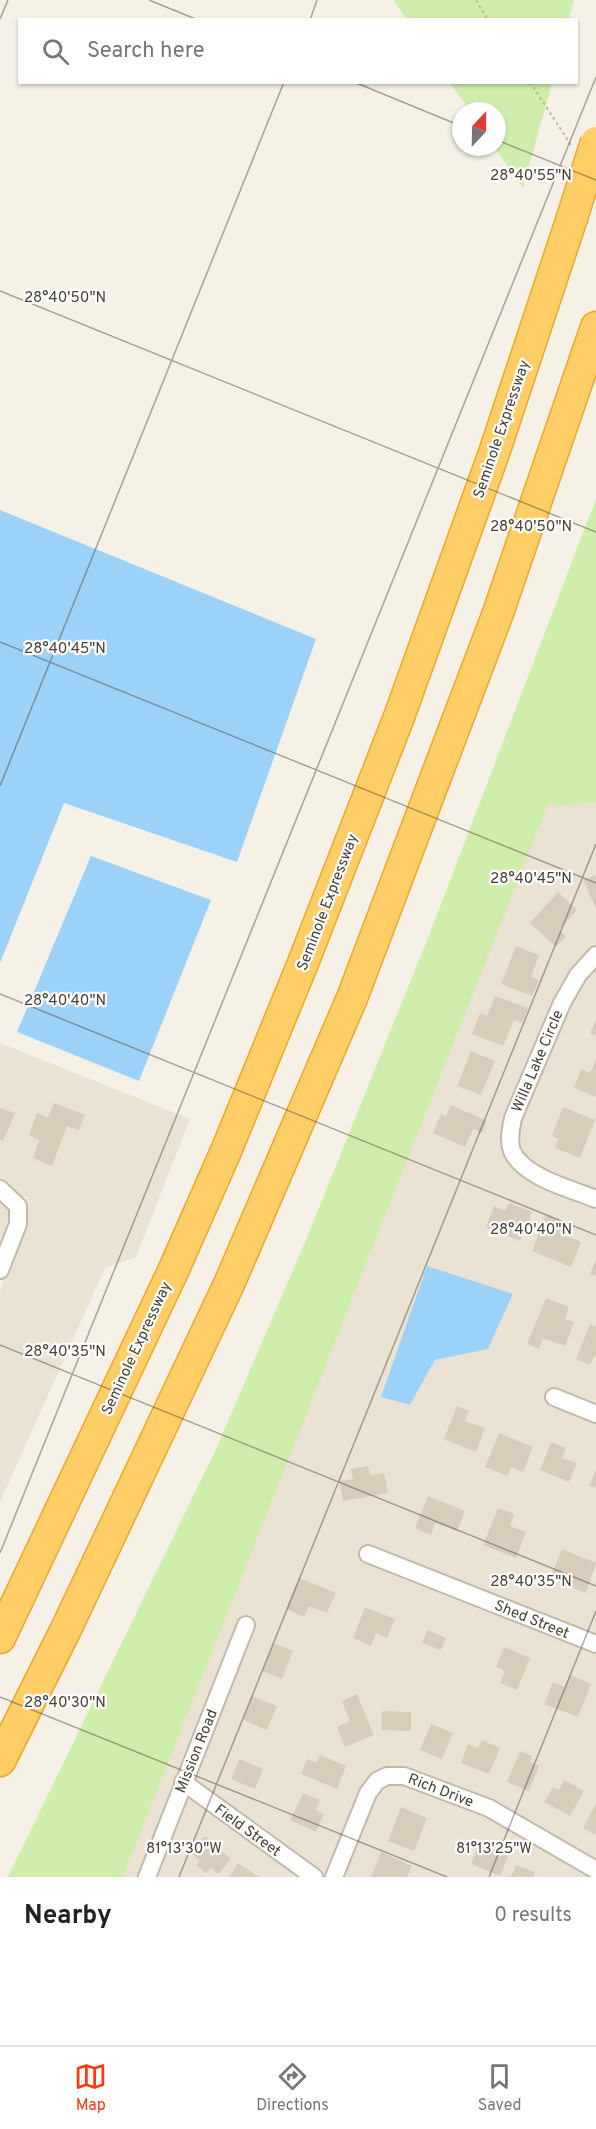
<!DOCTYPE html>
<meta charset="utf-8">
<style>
:root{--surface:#fff;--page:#f6f6f6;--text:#222;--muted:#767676;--line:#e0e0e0;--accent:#ff3a13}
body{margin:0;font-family:Overpass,sans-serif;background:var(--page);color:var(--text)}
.compass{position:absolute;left:452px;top:102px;width:54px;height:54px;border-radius:50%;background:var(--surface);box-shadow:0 2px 4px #0004;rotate:22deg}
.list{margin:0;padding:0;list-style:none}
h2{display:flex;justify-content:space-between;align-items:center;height:78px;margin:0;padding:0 24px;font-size:26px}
h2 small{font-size:20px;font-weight:400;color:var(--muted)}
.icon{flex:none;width:33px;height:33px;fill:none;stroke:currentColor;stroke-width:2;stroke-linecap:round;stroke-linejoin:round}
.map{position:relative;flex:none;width:596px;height:1877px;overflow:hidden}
.search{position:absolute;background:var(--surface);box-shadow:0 2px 4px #0004;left:18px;right:18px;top:18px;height:66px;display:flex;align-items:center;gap:15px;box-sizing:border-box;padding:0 21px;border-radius:0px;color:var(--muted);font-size:22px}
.sheet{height:168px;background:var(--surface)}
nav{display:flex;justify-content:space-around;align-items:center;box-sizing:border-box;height:84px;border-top:2px solid var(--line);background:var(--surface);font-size:16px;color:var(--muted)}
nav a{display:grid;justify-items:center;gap:3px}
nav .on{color:var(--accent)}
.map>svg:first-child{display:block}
.residential{fill:#eae3d4;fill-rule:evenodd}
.green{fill:#cfedab}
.water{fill:#9dd2f8}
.building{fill:#d8cdbb}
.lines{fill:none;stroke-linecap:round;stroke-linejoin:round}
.street-casing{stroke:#c2b9a8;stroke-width:20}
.highway-casing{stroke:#eea728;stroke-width:33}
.path{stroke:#c5b598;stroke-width:2;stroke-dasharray:3 3;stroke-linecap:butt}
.street{stroke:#fff;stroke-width:16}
.highway{stroke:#ffce67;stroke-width:30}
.highway-bridge-casing{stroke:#eea728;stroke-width:33;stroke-linecap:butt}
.highway-bridge{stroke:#ffce67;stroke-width:30}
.ticks{fill:none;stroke:#494135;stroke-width:1.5;stroke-opacity:0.45}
.labels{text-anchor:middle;stroke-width:4.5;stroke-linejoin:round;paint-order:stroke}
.street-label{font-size:15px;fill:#494135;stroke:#fff}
.ticks-label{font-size:15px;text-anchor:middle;fill:#494135;stroke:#fff;stroke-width:4.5;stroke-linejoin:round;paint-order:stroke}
</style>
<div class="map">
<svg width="596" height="1877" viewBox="0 0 596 1877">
<rect width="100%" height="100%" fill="#f5f1e6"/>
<path class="residential" d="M549,801L557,806L596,802V946L590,950L505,1153L514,1169L533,1183L596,1208V1405L551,1387L545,1402L596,1423V1636L365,1544L358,1559L596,1653V1860L493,1801L407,1768H388L385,1769L326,1876L192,1779L255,1620L242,1614L173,1784L139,1877H123ZM513,1295L488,1349L435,1360L410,1405L382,1397Z
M596,966V1191L540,1168L524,1156L519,1146L518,1132L520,1120L568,1007L583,980Z
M0,1043L190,1119L136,1257L105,1268L0,1502V1291L25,1226L26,1208L29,1205L26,1197H21L5,1182L0,1180Z
M0,1199L11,1210V1223L0,1251Z
M388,1784H402L486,1816L592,1877H341L374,1796L381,1788Z
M186,1794L300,1877H154Z"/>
<path class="green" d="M394,0H574L569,19L407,20Z
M450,83H552L523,188L494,147H497V111H470Z
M596,499V802L557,806L549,802L123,1877H8L217,1447L306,1240L430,933Z"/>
<path class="water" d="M0,510L316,639L237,862L64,803L0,963Z
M91,856L211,900L139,1081L17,1032Z
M427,1266L513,1294L488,1349L435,1360L410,1405L381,1397Z"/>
<path class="building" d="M596,875V909L583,880Z
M558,892L577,910L559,930L566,936L556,947L530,923Z
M516,946L539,955L531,977L539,980L532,996L501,984Z
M495,996L528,1008L522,1023L514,1020L503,1046L472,1034L480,1013L487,1016Z
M596,1019V1036L590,1033Z
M471,1051L495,1061L481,1095L457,1086Z
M596,1058V1097L574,1088L581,1069L590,1073Z
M54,1103L85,1115L79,1130L67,1126L52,1166L33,1158L39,1140L29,1136L37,1113L48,1118Z
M451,1105L487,1121L482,1133L473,1129L465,1147L433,1133L441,1114L446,1116Z
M563,1107L595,1120L580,1158L555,1148L558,1139L552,1136Z
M0,1108L15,1113L3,1141L0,1140Z
M509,1203L532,1212L520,1241L486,1227L494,1206L505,1211Z
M546,1215L563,1222L559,1233L581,1242L571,1267L532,1251Z
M596,1259V1276L590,1274Z
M546,1298L569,1307L565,1319L574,1322L565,1346L543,1338L539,1349L527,1344Z
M590,1324L596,1327V1357L594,1356L590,1365L576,1359Z
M457,1406L469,1411L465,1421L485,1428L476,1452L444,1439Z
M499,1433L533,1447L523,1472L511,1467L507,1476L485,1467Z
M551,1442L566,1448L562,1458L577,1463L569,1482L540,1470Z
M368,1466L370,1475L384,1473L388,1493L343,1501L339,1481L353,1479L351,1469Z
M596,1470V1488L589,1486Z
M428,1496L465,1511L457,1531L435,1523L431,1535L415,1528Z
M498,1508L514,1514L510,1526L526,1532L516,1558L483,1545Z
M562,1549L596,1563L586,1593L550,1579Z
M299,1578L336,1593L327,1613L309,1606L304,1617L286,1609Z
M365,1607L395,1619L387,1638L376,1633L371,1646L353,1638Z
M428,1630L446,1638L441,1650L422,1643Z
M274,1643L293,1651L282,1679L262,1671Z
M504,1647L530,1658L517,1690L500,1683L505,1671L496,1667Z
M570,1675L591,1684L578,1717L544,1704L553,1682L565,1687Z
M357,1694L374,1735L345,1747L337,1727L350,1721L342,1701Z
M252,1696L277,1706L267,1730L243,1720Z
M382,1711L411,1712V1731L381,1730Z
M431,1724L453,1733L442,1759L420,1750Z
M482,1740L500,1748L489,1774L461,1763L468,1744L478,1748Z
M520,1751L532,1756L530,1762L539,1766L529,1791L507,1782Z
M320,1755L346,1766L337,1789L301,1774L307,1759L316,1763Z
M239,1759L263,1769L255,1789L231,1779Z
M564,1780L584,1791L570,1816L544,1802L553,1787L559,1790Z
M303,1793L320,1800L316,1810L324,1814L316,1832L290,1820Z
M596,1803V1835L583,1828Z
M401,1807L427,1818L414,1851L388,1841Z
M205,1836L231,1859L218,1874L211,1868L206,1873L196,1865L200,1861L190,1852Z
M479,1844L508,1856L500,1876L471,1864Z
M381,1852L412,1866L407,1877H371Z
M238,1863L259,1877H229Z
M516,1865L535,1872L533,1877H511Z"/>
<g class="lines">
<g class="street-casing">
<path id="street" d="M596,955L578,975L562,1003L513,1118C511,1128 508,1141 512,1151C523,1177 571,1189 596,1199
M0,1189L18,1206V1224L0,1270
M554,1397L596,1414
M368,1554L596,1644
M183,1782L314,1877
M147,1877L246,1625
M334,1877L368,1793L377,1781L387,1776H404L489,1808L596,1870"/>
</g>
<g class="highway-casing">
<path id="highway" d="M0,1638L174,1269L226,1151L303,963L399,717L494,453L571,221
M0,1761L67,1627L229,1284L352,998L498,613L596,327"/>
</g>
<path class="path" d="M476,0L488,20
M530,82L571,145"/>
<use href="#street" class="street"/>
<use href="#highway" class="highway"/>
<g class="highway-bridge-casing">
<path id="highway-bridge" d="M571,221L596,142"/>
</g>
<use href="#highway-bridge" class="highway-bridge"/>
</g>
<path class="ticks" d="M149,0L198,20M0,19L8,0M310,20L317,0M354,82L461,126M497,140L596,180M0,291L596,532M0,642L596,883M0,786L284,82M0,994L596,1235M0,1345L596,1586M0,1553L596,77M0,1697L447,1877M179,1877L596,844M489,1877L596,1611"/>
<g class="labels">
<g class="street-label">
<text transform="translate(501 429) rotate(-71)" y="5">Seminole Expressway</text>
<text transform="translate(327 902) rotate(-69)" y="5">Seminole Expressway</text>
<text transform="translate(537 1061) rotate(-67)" y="5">Willa Lake Circle</text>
<text transform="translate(136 1348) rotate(-65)" y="5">Seminole Expressway</text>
<text transform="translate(532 1619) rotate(22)" y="5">Shed Street</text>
<text transform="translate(196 1751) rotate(-68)" y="5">Mission Road</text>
<text transform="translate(441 1790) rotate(21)" y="5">Rich Drive</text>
<text transform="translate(248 1830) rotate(36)" y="5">Field Street</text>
</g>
</g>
<g class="ticks-label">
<text x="531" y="180">28°40'55"N</text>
<text x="65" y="302">28°40'50"N</text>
<text x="531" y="531">28°40'50"N</text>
<text x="65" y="653">28°40'45"N</text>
<text x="531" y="883">28°40'45"N</text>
<text x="65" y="1005">28°40'40"N</text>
<text x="531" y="1234">28°40'40"N</text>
<text x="65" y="1356">28°40'35"N</text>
<text x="531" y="1586">28°40'35"N</text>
<text x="65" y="1707">28°40'30"N</text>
<text x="184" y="1853">81°13'30"W</text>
<text x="494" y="1853">81°13'25"W</text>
</g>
</svg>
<svg class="compass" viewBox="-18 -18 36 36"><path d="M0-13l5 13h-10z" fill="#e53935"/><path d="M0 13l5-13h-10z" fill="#767676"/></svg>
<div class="search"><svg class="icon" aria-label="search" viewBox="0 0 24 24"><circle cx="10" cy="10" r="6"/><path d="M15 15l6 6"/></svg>Search here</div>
</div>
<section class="sheet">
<h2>Nearby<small>0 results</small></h2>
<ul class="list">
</ul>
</section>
<nav>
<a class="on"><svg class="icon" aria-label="map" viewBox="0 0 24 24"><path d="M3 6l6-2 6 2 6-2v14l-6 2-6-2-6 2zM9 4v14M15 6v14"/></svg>Map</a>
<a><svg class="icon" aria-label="directions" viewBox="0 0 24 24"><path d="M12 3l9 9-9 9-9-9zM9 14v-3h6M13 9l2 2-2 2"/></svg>Directions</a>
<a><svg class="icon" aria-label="saved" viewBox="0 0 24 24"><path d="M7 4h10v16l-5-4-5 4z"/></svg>Saved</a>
</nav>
